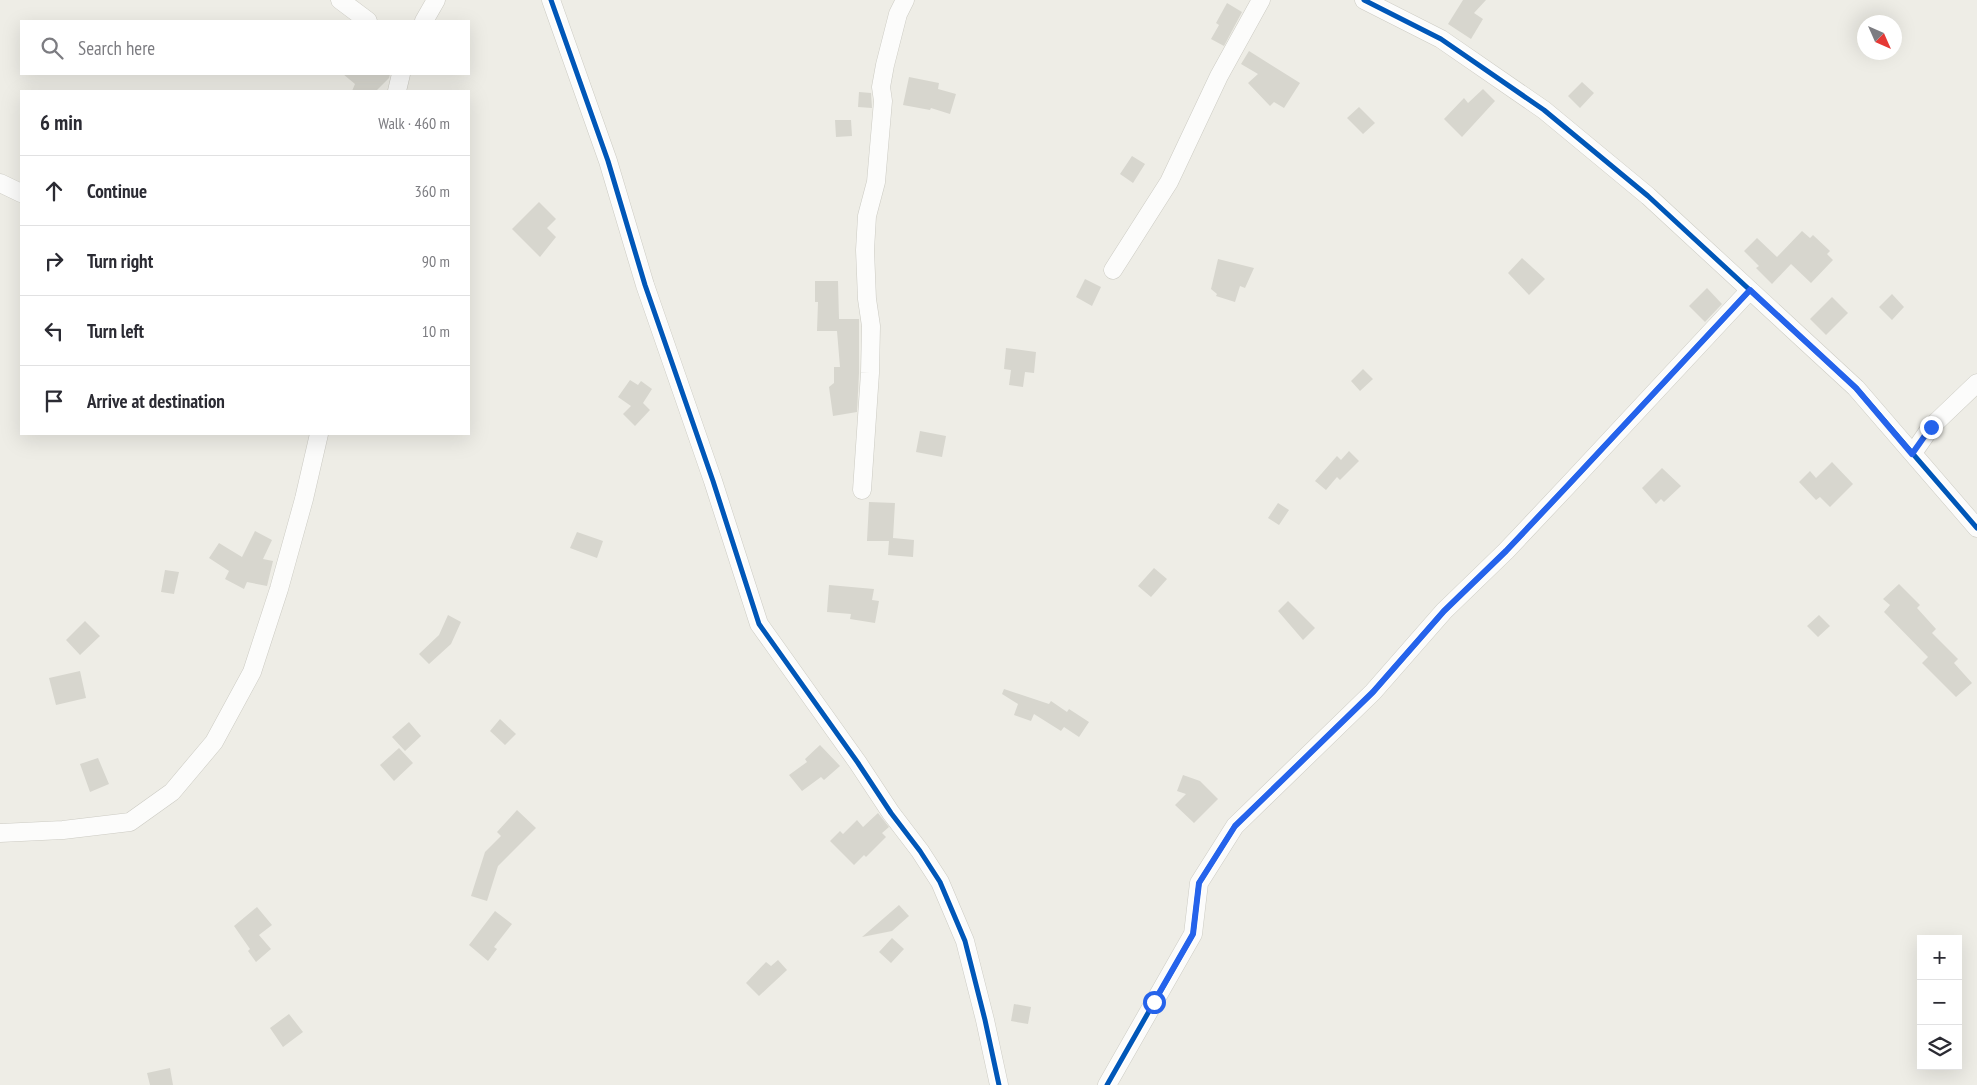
<!DOCTYPE html>
<meta charset="utf-8">
<style>
:root{--surface:#fff;--page:#f7f7f7;--text:#2b2b33;--muted:#7c7c81;--line:#e1e1e2}
body{margin:0;font-family:"PT Sans Narrow",sans-serif;background:var(--page);color:var(--text)}
.controls{position:absolute;right:15px;bottom:15px;display:grid;overflow:hidden;border-radius:0px;box-shadow:0 5px 20px #0002}
.controls button{width:45px;height:45px;display:grid;place-items:center;padding:0;border:0;border-bottom:1px solid var(--line);background:var(--surface);color:var(--text);font:25px sans-serif}
.compass{position:absolute;left:1857px;top:15px;width:45px;height:45px;border-radius:50%;background:var(--surface);box-shadow:0 5px 20px #0002;rotate:135deg}
.stop{position:absolute;width:15px;height:15px;margin:-11px;border:4px solid #2563eb;border-radius:50%;background:#fff}
.stop.end{background:#2563eb;border-color:#fff;box-shadow:0 1px 5px #0008}
.list{margin:0;padding:0;list-style:none}
h2{display:flex;justify-content:space-between;align-items:center;height:65px;margin:0;padding:0 20px;font-size:21px}
h2 small{font-size:16px;font-weight:400;color:var(--muted)}
.list li{display:grid;grid-template-columns:32px 1fr auto;gap:15px;align-items:center;box-sizing:border-box;height:70px;padding:0 20px;border-top:1px solid var(--line)}
.list b{display:block;font-size:19px;white-space:nowrap}
.list em{font-size:16px;font-style:normal;color:var(--muted)}
.icon{flex:none;width:28px;height:28px;fill:none;stroke:currentColor;stroke-width:2;stroke-linecap:round;stroke-linejoin:round}
.map{position:relative;flex:none;width:1977px;height:1085px;overflow:hidden}
.search{position:absolute;background:var(--surface);box-shadow:0 5px 20px #0002;left:20px;top:20px;width:450px;height:55px;display:flex;align-items:center;gap:12px;box-sizing:border-box;padding:0 18px;border-radius:0px;color:var(--muted);font-size:19px}
.panel{position:absolute;background:var(--surface);box-shadow:0 5px 20px #0002;left:20px;top:90px;width:450px;height:345px;border-radius:0px}
.map>svg:first-child{display:block}
.building{fill:#d7d6ce}
.lines{fill:none;stroke-linecap:round;stroke-linejoin:round}
.street-casing{stroke:#cccbc3;stroke-width:19}
.street{stroke:#fcfcfb;stroke-width:18}
.cycleway-casing{stroke:#fff;stroke-width:8}
.cycleway{stroke:#0057b8;stroke-width:5}
.route{stroke:#2563eb;stroke-width:6}
</style>
<div class="map">
<svg width="1977" height="1085" viewBox="0 0 1977 1085">
<rect width="100%" height="100%" fill="#eeede6"/>
<path class="building" d="M1463,0H1486L1474,13L1483,19L1471,39L1448,24Z
M1227,3L1242,12L1224,46L1211,39L1219,25L1216,23Z
M1249,51L1300,83L1284,108L1274,102L1270,106L1248,83L1258,74L1241,64Z
M343,74H390L389,78L376,91H352L355,84Z
M909,77L939,83L938,89L956,94L950,114L931,108L930,110L903,105Z
M1582,82L1594,93L1580,108L1568,96Z
M1483,89L1495,101L1462,137L1444,119L1464,98L1468,103Z
M859,92L871,93L872,108L858,107Z
M1359,107L1375,123L1363,134L1347,118Z
M835,120H851L852,136L836,137Z
M1132,156L1145,164L1133,183L1120,174Z
M539,202L556,219L547,228L556,237L540,257L512,229Z
M1802,231L1810,238L1813,235L1830,251L1827,254L1833,260L1811,283L1791,264L1772,284L1756,268L1759,266L1744,251L1757,238L1777,257Z
M1522,258L1545,279L1529,295L1508,273Z
M1218,259L1254,268L1245,288L1240,286L1235,302L1216,296L1217,294L1211,289Z
M1085,279L1101,287L1092,306L1076,297Z
M815,281H838L839,319H859V373L857,412L833,416L829,387L834,383V367H840L837,331H817L818,302H815Z
M1707,288L1722,304L1705,322L1689,306Z
M1892,294L1904,307L1892,320L1879,307Z
M1832,297L1848,313L1826,335L1810,319Z
M1006,348L1036,352L1034,373L1025,372L1023,387L1009,385L1011,370L1004,369Z
M1363,369L1373,379L1360,391L1351,381Z
M630,380L638,385L641,381L652,389L643,403L650,410L635,426L623,414L631,406L618,397Z
M920,431L946,436L942,457L916,452Z
M1349,451L1359,461L1340,480L1337,477L1326,490L1315,481L1337,456L1341,460Z
M1832,462L1853,484L1830,507L1820,497L1816,500L1799,482L1810,471L1816,478Z
M1662,468L1681,486L1664,502L1661,499L1656,504L1642,488Z
M869,502L895,503L893,538L914,540L913,557L888,555L889,541H867Z
M1278,503L1289,510L1279,525L1268,518Z
M255,531L272,540L263,559L273,561L267,586L247,582L244,589L225,579L229,571L209,558L219,543L242,557Z
M577,532L603,541L597,558L570,548Z
M1154,568L1167,579L1151,597L1138,586Z
M165,570L179,572L174,594L161,592Z
M1899,584L1920,605L1917,608L1936,629L1932,633L1958,659L1954,663L1972,683L1956,697L1922,663L1928,657L1884,612L1890,605L1883,599Z
M829,585L874,589L872,600L879,601L875,623L850,619L851,614L827,612Z
M1288,601L1315,628L1303,640L1278,611Z
M448,615L461,622L451,644L429,664L419,654L439,635Z
M1819,615L1830,626L1818,637L1807,626Z
M85,621L100,636L80,655L66,640Z
M80,671L86,698L56,705L49,678Z
M1004,689L1049,704L1051,701L1067,712L1069,709L1089,722L1079,737L1064,727L1061,731L1034,714L1031,721L1014,715L1018,704L1002,694Z
M500,719L516,734L505,745L490,731Z
M409,722L421,736L405,751L392,737Z
M820,745L840,766L824,780L821,777L802,791L789,775L807,762L805,759Z
M399,748L413,763L394,781L380,765Z
M98,758L109,784L90,792L80,764Z
M1183,775L1200,781L1218,799L1194,823L1175,805L1186,794L1177,791Z
M517,810L536,828L498,866L487,901L471,896L485,852L501,836L497,832Z
M878,813L889,827L882,833L886,837L866,857L864,855L854,865L830,841L840,831L843,834L857,820L863,827Z
M899,905L909,916L892,931L862,937Z
M257,907L272,925L259,935L271,949L256,962L248,951L250,949L234,926Z
M495,911L512,924L494,947L497,949L488,961L469,945Z
M892,938L904,949L891,963L879,952Z
M778,960L787,970L759,996L746,983L766,962L771,966Z
M1014,1004L1031,1007L1028,1024L1011,1021Z
M289,1014L303,1032L283,1047L270,1028Z
M170,1068L173,1085H150L147,1073Z"/>
<g class="lines">
<g class="street-casing">
<path id="street" d="M340,0L368,21
M551,0L608,161L645,285L713,481L759,624L858,763L891,813L920,851L940,882L965,941L985,1020L999,1085
M1364,0L1441,39L1544,110L1648,196L1856,388L1977,528
M424,21L436,0
M397,91L401,74
M0,183L21,193
M1113,270L1169,182L1219,76L1261,0
M1913,453L1931,427L1977,383
M862,490L870,373L871,326L867,299L865,250L867,216L876,182L883,101L881,87L885,65L898,14L905,0
M0,833L63,830L130,822L172,792L214,742L252,672L279,589L304,499L319,434
M1107,1085L1193,934L1199,883L1235,826L1373,692L1444,611L1506,551L1572,481L1750,290"/>
</g>
<use href="#street" class="street"/>
<g class="cycleway-casing">
<path id="cycleway" d="M551,0L608,161L645,285L713,481L759,624L858,763L891,813L920,851L940,882L965,941L985,1020L999,1085
M1364,0L1441,39L1544,110L1648,196L1856,388L1977,528
M1107,1085L1193,934L1199,883L1235,826L1373,692L1444,611L1506,551L1572,481L1750,290"/>
</g>
<use href="#cycleway" class="cycleway"/>
</g>
<g class="lines">
<path class="route" d="M1154,1002L1193,934L1199,883L1235,826L1373,692L1444,611L1506,551L1572,481L1750,290L1856,388L1912,454L1931,427"/>
</g>
</svg>
<div class="controls">
<button>+</button>
<button>−</button>
<button><svg class="icon" aria-label="layers" viewBox="0 0 24 24"><path d="M12 4l9 5-9 5-9-5zM3 14l9 5 9-5"/></svg></button>
</div>
<svg class="compass" viewBox="-18 -18 36 36"><path d="M0-13l5 13h-10z" fill="#e53935"/><path d="M0 13l5-13h-10z" fill="#7c7c81"/></svg>
<div class="stop" style="left:1154px;top:1002px"></div>
<div class="stop end" style="left:1931px;top:427px"></div>
<div class="search"><svg class="icon" aria-label="search" viewBox="0 0 24 24"><circle cx="10" cy="10" r="6"/><path d="M15 15l6 6"/></svg>Search here</div>
<section class="panel">
<h2>6 min<small>Walk · 460 m</small></h2>
<ul class="list">
<li><svg class="icon" aria-label="ahead" viewBox="0 0 24 24"><path d="M12 20V5M6 11l6-6 6 6"/></svg><div><b>Continue</b></div><em>360 m</em></li>
<li><svg class="icon" aria-label="right" viewBox="0 0 24 24"><path d="M7 20v-9h11M14 6l5 5-5 5"/></svg><div><b>Turn right</b></div><em>90 m</em></li>
<li><svg class="icon" aria-label="left" viewBox="0 0 24 24"><path d="M17 20v-9H6M10 6l-5 5 5 5"/></svg><div><b>Turn left</b></div><em>10 m</em></li>
<li><svg class="icon" aria-label="arrive" viewBox="0 0 24 24"><path d="M6 21V4h12l-3 4 3 4H6"/></svg><div><b>Arrive at destination</b></div></li>
</ul>
</section>
</div>
